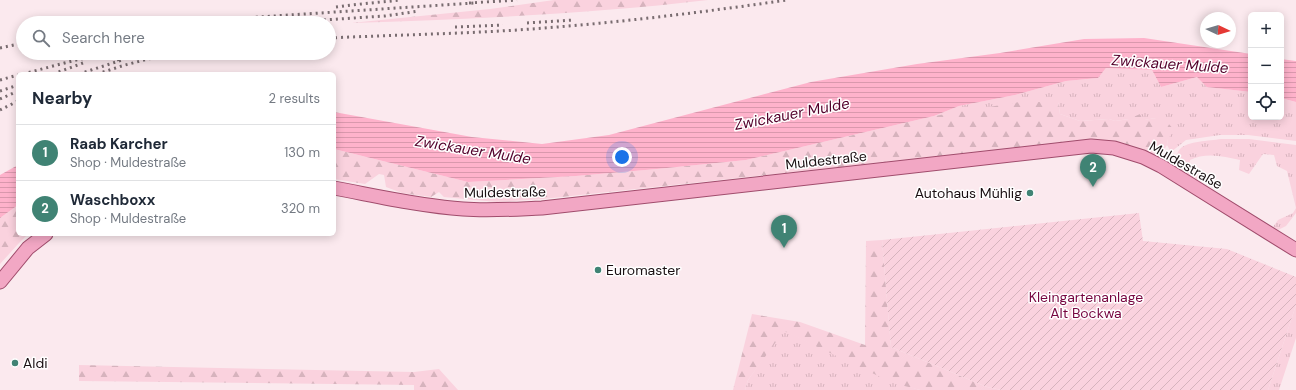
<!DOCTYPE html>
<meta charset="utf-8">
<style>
:root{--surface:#fff;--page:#f6f6f7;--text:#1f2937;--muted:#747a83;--line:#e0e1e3;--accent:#408374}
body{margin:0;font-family:"DM Sans",sans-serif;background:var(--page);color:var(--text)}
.controls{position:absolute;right:12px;top:12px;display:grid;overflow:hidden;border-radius:6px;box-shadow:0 2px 10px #0003}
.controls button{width:36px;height:36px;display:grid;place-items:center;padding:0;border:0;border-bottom:1px solid var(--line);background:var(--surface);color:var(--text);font:20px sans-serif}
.compass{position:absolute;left:1200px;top:12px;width:36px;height:36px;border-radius:50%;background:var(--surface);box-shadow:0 2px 10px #0003;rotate:94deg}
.you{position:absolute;left:622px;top:157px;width:14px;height:14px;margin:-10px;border:3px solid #fff;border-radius:50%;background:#1a73e8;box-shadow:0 0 0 6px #1a73e833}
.badge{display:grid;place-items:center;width:26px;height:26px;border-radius:50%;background:var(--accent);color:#fff;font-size:13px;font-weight:700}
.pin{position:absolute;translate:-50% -33px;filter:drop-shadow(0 1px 2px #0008)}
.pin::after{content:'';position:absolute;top:21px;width:14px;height:12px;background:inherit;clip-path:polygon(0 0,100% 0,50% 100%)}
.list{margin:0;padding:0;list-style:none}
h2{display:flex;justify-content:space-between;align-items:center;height:52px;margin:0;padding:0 16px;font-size:17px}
h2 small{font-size:13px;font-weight:400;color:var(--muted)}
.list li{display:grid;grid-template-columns:26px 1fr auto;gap:12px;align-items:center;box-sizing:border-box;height:56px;padding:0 16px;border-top:1px solid var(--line)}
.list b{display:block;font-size:15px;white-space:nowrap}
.list p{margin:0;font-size:13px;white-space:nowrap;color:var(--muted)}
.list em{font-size:13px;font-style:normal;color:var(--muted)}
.icon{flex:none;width:22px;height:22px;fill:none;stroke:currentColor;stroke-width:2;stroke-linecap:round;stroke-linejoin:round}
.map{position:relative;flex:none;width:1296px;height:390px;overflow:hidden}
.search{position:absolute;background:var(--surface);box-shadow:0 2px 10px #0003;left:16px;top:16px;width:320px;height:44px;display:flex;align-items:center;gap:10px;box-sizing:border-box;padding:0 14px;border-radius:22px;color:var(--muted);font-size:15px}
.panel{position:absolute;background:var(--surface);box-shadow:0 2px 10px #0003;left:16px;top:72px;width:320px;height:164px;border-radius:6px}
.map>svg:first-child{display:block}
.grass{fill:url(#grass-tufts)}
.forest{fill:url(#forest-firs)}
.garden{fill:url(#garden-furrows)}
.water{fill:url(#water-rules)}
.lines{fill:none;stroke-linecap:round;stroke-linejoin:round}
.primary-casing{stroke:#a04c6c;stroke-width:15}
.primary{stroke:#f2a7c4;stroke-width:13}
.rail{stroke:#796c70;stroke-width:3;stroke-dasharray:2 4;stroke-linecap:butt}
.poi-dot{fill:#408374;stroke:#fff;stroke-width:1.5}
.labels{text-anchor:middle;stroke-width:3;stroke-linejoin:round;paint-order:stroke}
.street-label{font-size:14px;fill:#190f12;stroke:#fff}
.poi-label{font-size:14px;fill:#190f12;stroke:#fff;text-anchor:start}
.park-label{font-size:14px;fill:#760540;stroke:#fff}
.water-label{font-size:15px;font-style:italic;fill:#53002b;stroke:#fff}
</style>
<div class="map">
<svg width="1296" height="390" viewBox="0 0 1296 390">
<defs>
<pattern id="grass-tufts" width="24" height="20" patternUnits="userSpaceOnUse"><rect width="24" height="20" fill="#fad2de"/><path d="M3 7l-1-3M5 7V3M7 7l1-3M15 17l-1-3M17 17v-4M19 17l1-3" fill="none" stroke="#d6b3bd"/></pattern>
<pattern id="forest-firs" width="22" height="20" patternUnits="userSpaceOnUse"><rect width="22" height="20" fill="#fad2de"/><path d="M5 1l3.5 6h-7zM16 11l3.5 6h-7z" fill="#d6b3bd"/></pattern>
<pattern id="garden-furrows" width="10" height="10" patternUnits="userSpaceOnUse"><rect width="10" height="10" fill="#fad2de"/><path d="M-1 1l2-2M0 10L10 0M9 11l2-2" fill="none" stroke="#d6b3bd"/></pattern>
<pattern id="water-rules" width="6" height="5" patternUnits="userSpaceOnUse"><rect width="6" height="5" fill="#feb2cb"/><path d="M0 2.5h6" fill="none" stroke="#d998ad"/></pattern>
</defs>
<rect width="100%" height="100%" fill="#fbe9ee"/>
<path class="grass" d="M1106,68L1152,70L1161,87L1197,77L1208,87L1251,92V117H1281V98L1296,102V141L1248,135H1220L1186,140L1171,152L1167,145L1168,139L1155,118L1145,120L1129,119L1115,121L1109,119L1080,121L1060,114L1058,102L934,116L959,106L1015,95L1066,81L1098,78Z
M1221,139H1249L1296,145V213L1286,226L1278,230L1273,227L1278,220L1293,213L1296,208L1287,171L1277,166L1274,155L1263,154L1249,174L1239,170L1240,160C1224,156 1205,152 1190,160L1189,168L1198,174L1197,180L1174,165V161C1177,157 1177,152 1180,149C1188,141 1209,141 1221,139Z
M1296,305V338L1279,390H1268Z
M783,330L893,382L920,390H745L748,380Z"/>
<path class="forest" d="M554,0H708C589,14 471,19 351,23L490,9Z
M1019,102H1058L1060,114L1080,121L1109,119L1115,121L1129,119L1140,114L1145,120C1160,116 1165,118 1174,130L1168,139L1167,145L1161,155L1141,152L1093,140L543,199L497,202L444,197L439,192L431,197L402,193L386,187L384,175L379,174L365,184L334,179V149L468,182L576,176L657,169L746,160L934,116Z
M18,205V234H28L19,243L0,264V218Z
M882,240L891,347L987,387L1002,390H920L893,383L784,331L748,380L745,390H733L752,314L800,322L865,345L866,241Z
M79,365L414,372L439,369L458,390H414V385L79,381Z"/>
<path class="garden" d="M1139,213L1143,241L1227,249L1296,277V305L1268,390H1002L987,387L891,347L882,240Z"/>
<path class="water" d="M1144,38L1251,54V92L1207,87L1197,77L1161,87L1152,70L1106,68L1098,78L1066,81L1015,95L959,106L934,116L746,160L657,169L576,176L468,182L334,149V112L472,137L542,144L609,135L811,82L917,64L1000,53L1084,39Z
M1281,59L1296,61V102L1281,98Z
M18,165V205L0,218V175Z"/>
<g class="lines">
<g class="primary-casing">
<path id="primary" d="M334,188C377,196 420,206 463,209C489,211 516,209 542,208L1091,146L1114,148L1143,157L1161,166L1296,250
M0,282L28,248L46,234"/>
</g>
<use href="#primary" class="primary"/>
<path class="rail" d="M469,3L517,0
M336,7L351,5L401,0
M166,23L474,3
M276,23L385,16L419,11
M527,23L573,20
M455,27L503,25
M329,38C392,35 454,34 517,30C607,24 698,13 787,0
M0,48L23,43
M117,60L135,53
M23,74L72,61L109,53
M53,74L83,63
M79,74L122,60
M97,74L125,65L172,53
M0,80L18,75
M0,91L18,85
M0,99L18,91
M0,110L18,101"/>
</g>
<g class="poi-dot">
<circle cx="1030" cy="193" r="4"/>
<circle cx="598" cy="270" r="4"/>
<circle cx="15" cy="363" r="4"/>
</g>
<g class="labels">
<g class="street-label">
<text transform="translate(826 160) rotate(-6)" y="5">Muldestraße</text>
<text transform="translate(1186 165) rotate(30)" y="5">Muldestraße</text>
<text transform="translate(505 192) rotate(-1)" y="5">Muldestraße</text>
</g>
<g class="poi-label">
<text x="1022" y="198" text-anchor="end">Autohaus Mühlig</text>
<text x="606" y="275">Euromaster</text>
<text x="23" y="368">Aldi</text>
</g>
<g class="park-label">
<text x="1086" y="302">Kleingartenanlage<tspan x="1086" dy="16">Alt Bockwa</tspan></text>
</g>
<g class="water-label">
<text transform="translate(1170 64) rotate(4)" y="5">Zwickauer Mulde</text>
<text transform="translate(792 114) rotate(-11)" y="5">Zwickauer Mulde</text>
<text transform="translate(473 150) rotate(9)" y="5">Zwickauer Mulde</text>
</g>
</g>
</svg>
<div class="controls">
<button>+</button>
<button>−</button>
<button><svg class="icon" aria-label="locate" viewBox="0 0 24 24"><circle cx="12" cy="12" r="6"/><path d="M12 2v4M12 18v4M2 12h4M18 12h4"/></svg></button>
</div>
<svg class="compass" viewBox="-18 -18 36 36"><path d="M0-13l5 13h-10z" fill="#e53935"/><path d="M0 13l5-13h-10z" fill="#747a83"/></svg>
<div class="you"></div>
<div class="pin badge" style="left:784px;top:248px">1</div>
<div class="pin badge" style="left:1093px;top:187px">2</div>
<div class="search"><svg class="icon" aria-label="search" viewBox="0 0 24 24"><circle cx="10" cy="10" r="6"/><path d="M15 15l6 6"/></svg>Search here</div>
<section class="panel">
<h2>Nearby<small>2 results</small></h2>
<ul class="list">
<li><span class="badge">1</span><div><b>Raab Karcher</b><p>Shop · Muldestraße</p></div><em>130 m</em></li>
<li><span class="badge">2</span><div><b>Waschboxx</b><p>Shop · Muldestraße</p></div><em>320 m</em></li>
</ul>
</section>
</div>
